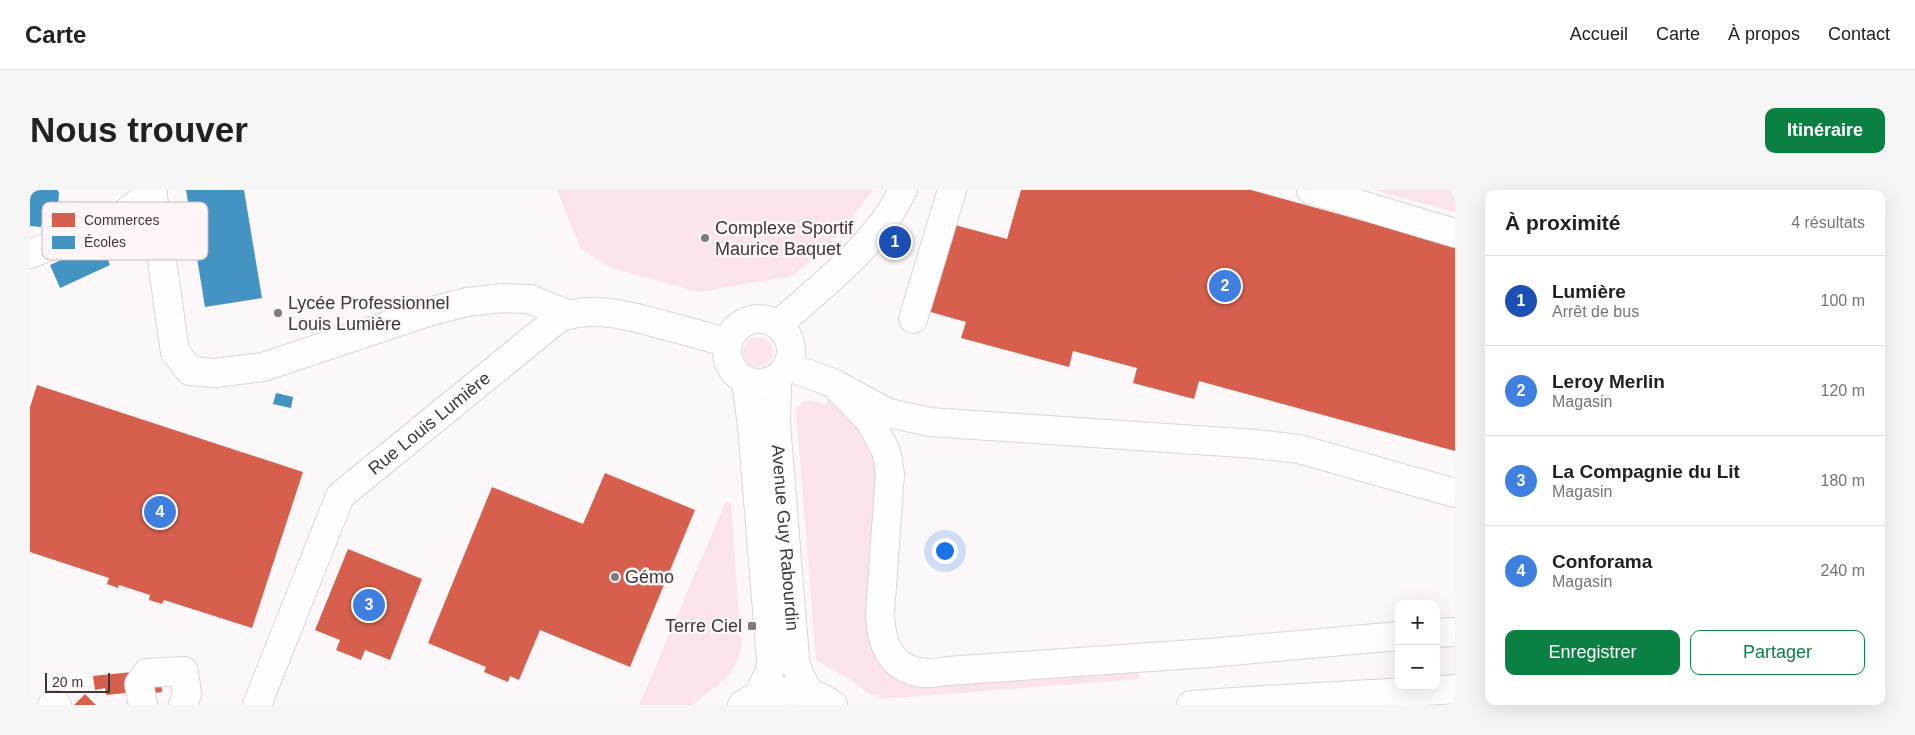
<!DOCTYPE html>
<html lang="fr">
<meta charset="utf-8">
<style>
:root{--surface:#fff;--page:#f6f6f6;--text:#202124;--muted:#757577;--line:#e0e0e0;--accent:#0b8043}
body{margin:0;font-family:Arial,sans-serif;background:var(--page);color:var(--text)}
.controls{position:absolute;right:15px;bottom:15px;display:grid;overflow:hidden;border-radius:10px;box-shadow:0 5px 20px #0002}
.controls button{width:45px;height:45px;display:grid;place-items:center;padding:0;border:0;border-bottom:1px solid var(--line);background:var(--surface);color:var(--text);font:25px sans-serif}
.scale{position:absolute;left:15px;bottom:12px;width:65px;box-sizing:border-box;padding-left:5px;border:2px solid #3c3839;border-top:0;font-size:14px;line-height:18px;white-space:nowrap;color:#3c3839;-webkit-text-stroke:4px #fef5f7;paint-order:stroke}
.you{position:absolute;left:914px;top:360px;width:18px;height:18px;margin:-12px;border:4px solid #fff;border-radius:50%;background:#1a73e8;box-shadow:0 0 0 8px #1a73e833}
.badge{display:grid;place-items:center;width:32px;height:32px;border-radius:50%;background:var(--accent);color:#fff;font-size:16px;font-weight:700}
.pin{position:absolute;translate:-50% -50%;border:2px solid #fff;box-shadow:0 1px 5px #0006}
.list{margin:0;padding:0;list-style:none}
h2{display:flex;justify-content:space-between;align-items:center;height:65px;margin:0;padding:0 20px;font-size:21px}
h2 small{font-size:16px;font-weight:400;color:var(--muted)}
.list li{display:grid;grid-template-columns:32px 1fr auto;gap:15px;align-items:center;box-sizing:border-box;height:90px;padding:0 20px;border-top:1px solid var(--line)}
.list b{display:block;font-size:19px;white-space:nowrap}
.list p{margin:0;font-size:16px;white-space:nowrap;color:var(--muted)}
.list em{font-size:16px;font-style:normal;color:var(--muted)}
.actions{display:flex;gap:10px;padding:15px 20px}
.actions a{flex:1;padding:11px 0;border:1px solid var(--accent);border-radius:10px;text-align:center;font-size:18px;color:var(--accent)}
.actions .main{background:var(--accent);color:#fff}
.map{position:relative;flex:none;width:1425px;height:515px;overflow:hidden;border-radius:10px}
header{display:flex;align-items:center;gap:30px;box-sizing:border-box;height:70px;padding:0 25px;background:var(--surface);border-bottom:1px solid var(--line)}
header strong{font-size:24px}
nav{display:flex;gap:28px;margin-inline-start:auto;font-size:18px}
.intro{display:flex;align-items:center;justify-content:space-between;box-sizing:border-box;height:120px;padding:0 30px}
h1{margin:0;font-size:35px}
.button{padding:12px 22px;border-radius:10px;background:var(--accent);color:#fff;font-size:18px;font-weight:700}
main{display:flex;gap:30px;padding:0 30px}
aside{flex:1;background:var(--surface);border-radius:10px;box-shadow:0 5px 20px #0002}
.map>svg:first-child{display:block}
.green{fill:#fae4e9}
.shops{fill:#d6604d}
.schools{fill:#4393c3}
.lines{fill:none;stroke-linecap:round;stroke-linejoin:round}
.minor-casing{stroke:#d9d5d6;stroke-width:30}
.major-casing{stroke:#d9d5d6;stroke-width:30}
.minor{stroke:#fffefe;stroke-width:28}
.major{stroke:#fffefe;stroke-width:28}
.poi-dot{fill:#7f7b7c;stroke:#fef5f7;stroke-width:2}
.labels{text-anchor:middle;stroke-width:5;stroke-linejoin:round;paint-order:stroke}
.poi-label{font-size:18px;fill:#3c3839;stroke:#fef5f7;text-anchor:start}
.street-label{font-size:18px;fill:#3c3839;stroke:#fef5f7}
.key{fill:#fef5f7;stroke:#c4bcbe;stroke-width:1}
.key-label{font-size:14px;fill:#3c3839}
</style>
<header>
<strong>Carte</strong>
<nav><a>Accueil</a><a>Carte</a><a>À propos</a><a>Contact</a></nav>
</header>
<div class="intro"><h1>Nous trouver</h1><a class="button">Itinéraire</a></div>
<main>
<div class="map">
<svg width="1425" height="515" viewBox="0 0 1425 515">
<rect width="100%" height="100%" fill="#fcf7f8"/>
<path class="green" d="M527,0H843L815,37L763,86L669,102L579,77L551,59Z
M1344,0H1425V22Z
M713 162a15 15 0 1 1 30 0a15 15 0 1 1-30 0Z
M799,206L839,249L847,280L853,473L1108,478L1109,489L853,509L838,503L822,491L786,470L766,220C773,207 783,210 795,215Z
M696,311L701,314L711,455C710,483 682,498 663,515H609Z"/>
<path class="shops" d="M991,0H1221L1425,56V261L1169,191L1164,209L1103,193L1107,178L1043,161L1039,177L931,148L936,132L897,121L921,34L977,49Z
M7,195L273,282L222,438L134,410L132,414L119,410L120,405L89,395L88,398L77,394L79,388L0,362V217Z
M575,283L665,320L600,477L510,440L489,490L480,486L478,492L454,482L456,477L398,453L462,297L553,334Z
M318,359L392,389L360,470L335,460L331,470L306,460L310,450L285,440Z
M102,482L105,502L76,505L75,498L65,500L63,486Z
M131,490L132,502L117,504L116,492Z
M55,504L66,515H44Z"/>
<path class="schools" d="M0,0H27L29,2L28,19L23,30L11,35V37L0,36Z
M156,0H214L232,108L175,117Z
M71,52L80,75L30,98L20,75Z
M246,203L263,207L261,218L243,214Z"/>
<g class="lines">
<g class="minor-casing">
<g id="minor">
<path d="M122,0L145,162L160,181L185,183L233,177L398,122L437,112L473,108L500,109L539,125"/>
<path d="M1281,0L1425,43"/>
<path d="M0,64L87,30L123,1"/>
<circle cx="729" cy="161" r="32"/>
<path d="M883,129L922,0"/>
<path d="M748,135C793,94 846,56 873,0"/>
<path d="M757,176L803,193L858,223L900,232L1225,254L1269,259L1425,303"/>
<path id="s1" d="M747,188L746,234L765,469C767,483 773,492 780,504"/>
<path d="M716,191L722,236L741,470L740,480L729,505"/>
<path d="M803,193L840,231L856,261L858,270L860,284L850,424C851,453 860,479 894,483C901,484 910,482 917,481L1179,463L1369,446"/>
<path d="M1406,443L1425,442"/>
<path d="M22,515H27"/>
<path d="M113,515L109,494L117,483L154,481L157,504L153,515"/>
<path id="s2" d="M227,515L310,306L530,127C568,115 604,127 641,137C660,142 679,147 697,153"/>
<path d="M712,515C739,497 776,495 803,515"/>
</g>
</g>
<g class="major-casing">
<path id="major" d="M1161,515C1249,508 1337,505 1425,499"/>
</g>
<use href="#minor" class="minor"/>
<use href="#major" class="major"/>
</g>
<g class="poi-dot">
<circle cx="675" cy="48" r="5"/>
<circle cx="248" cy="123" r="5"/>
<circle cx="585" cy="387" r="5"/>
<rect x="717" y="431" width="10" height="10" rx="2.5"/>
</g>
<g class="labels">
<g class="poi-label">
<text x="685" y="44">Complexe Sportif<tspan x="685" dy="21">Maurice Baquet</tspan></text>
<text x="258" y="119">Lycée Professionnel<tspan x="258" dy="21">Louis Lumière</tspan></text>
<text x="595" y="393">Gémo</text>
<text x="712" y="442" text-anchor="end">Terre Ciel</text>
</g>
<g class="street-label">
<text dy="6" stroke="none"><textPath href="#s2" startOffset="340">Rue Louis Lumière</textPath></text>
<text dy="6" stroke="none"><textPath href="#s1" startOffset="160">Avenue Guy Rabourdin</textPath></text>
</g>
</g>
<rect x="12" y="12" width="166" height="58" rx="8" class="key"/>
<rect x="22" y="23" width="23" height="14" fill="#d6604d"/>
<rect x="22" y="46" width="23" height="13" fill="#4393c3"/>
<g class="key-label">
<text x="54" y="35">Commerces</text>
<text x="54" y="57">Écoles</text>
</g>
</svg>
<div class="controls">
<button>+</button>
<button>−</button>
</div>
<div class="scale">20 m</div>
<div class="you"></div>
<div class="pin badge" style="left:865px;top:52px;background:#1a4fb4">1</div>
<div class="pin badge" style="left:1195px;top:96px;background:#3f7fe0">2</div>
<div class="pin badge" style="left:339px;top:415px;background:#3f7fe0">3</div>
<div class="pin badge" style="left:130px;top:322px;background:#3f7fe0">4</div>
</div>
<aside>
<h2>À proximité<small>4 résultats</small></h2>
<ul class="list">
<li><span class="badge" style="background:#1a4fb4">1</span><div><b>Lumière</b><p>Arrêt de bus</p></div><em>100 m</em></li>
<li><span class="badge" style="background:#3f7fe0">2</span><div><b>Leroy Merlin</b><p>Magasin</p></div><em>120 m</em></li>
<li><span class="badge" style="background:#3f7fe0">3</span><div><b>La Compagnie du Lit</b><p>Magasin</p></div><em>180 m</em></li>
<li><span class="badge" style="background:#3f7fe0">4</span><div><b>Conforama</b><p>Magasin</p></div><em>240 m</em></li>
</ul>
<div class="actions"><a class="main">Enregistrer</a><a>Partager</a></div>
</aside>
</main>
